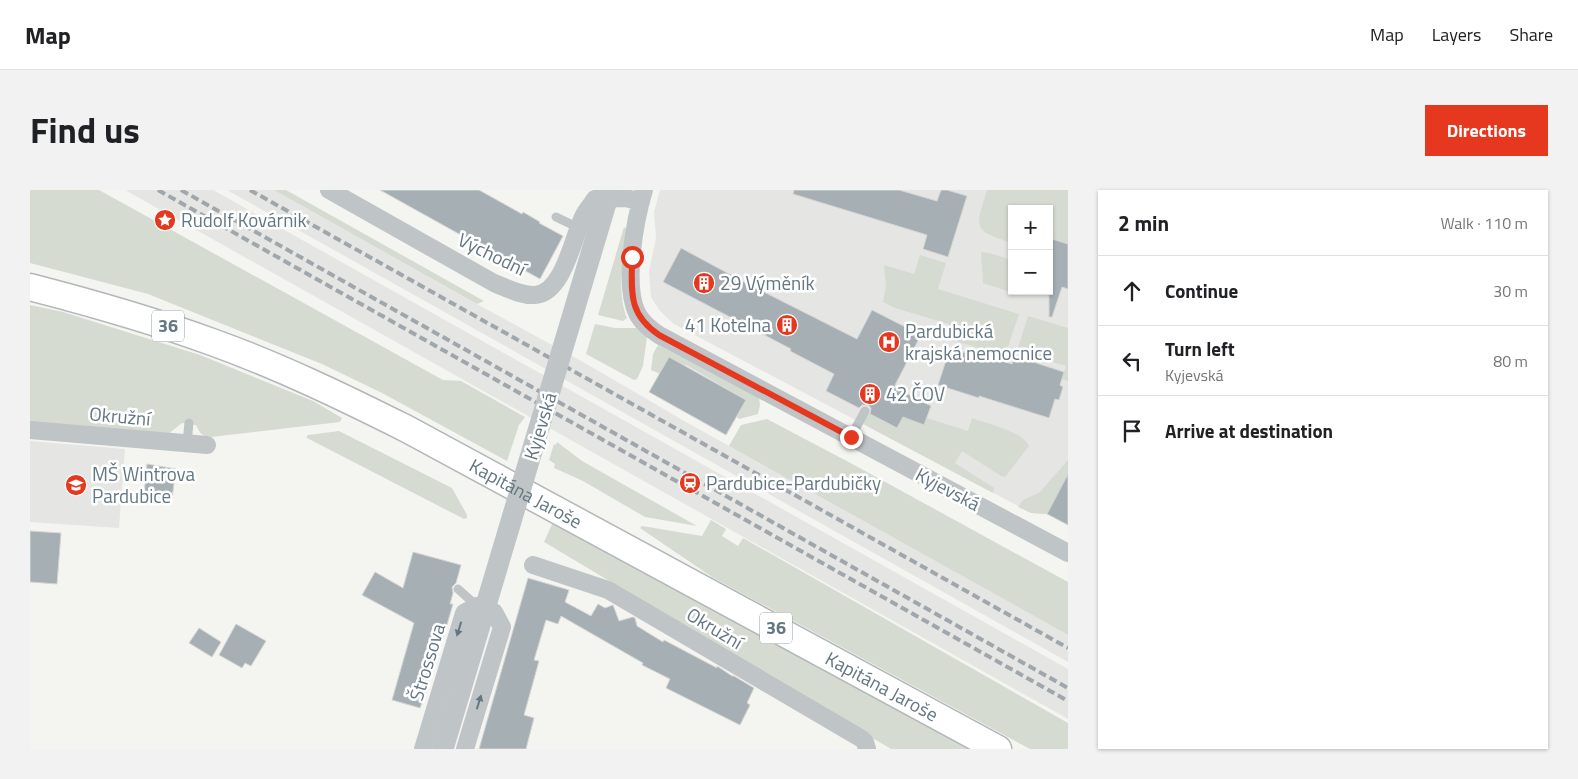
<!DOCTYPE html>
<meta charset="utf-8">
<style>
:root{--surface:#fff;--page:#f2f2f2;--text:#202124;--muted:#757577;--line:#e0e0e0;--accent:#e5381f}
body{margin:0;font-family:"Titillium Web",sans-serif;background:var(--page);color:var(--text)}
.controls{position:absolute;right:15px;top:15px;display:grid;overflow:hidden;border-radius:0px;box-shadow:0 1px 4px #0004}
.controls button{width:45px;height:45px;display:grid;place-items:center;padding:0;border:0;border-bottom:1px solid var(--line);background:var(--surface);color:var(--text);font:25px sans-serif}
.stop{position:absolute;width:15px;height:15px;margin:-11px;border:4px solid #e5381f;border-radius:50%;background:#fff}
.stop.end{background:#e5381f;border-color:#fff;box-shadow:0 1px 5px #0008}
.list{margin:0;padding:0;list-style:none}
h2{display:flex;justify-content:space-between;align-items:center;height:65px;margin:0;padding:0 20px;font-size:21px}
h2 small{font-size:16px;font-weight:400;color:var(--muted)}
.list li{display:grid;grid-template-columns:32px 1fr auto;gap:15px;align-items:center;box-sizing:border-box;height:70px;padding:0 20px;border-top:1px solid var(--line)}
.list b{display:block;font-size:19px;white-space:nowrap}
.list p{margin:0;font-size:16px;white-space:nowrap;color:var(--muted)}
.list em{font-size:16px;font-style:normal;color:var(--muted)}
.icon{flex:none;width:28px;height:28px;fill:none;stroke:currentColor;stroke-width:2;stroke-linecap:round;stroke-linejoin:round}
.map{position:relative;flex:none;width:1038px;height:559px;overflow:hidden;border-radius:0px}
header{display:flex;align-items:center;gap:30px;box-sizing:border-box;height:70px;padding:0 25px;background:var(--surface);border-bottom:1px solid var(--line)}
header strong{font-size:24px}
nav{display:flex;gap:28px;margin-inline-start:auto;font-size:18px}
.intro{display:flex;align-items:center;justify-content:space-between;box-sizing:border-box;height:120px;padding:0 30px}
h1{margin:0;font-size:35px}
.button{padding:12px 22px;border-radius:0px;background:var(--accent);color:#fff;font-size:18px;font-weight:700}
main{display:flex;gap:30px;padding:0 30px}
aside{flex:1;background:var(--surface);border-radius:0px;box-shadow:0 1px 4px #0004}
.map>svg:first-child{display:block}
.built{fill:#e5e5e4;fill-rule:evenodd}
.green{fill:#d6dbd1}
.building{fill:#a6b0b4;stroke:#d5d5d3}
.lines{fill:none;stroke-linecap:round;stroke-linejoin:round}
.primary-casing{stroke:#b2b7ba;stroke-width:29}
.service{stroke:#bfc4c6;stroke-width:9}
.minor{stroke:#bfc4c6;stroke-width:18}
.primary{stroke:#fff;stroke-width:26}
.rail{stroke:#a0a7ac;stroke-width:4;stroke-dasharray:8 4;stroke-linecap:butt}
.tertiary-bridge{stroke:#bfc4c6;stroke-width:21}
.oneway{fill:#637782}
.route{stroke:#e5381f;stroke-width:6}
.labels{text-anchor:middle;stroke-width:5;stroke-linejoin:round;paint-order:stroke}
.shield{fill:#fff;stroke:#92a0a8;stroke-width:1}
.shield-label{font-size:18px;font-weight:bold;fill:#637782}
.poi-label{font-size:19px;fill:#637782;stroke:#fff;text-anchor:start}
.street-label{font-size:19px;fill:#637782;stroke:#fff}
</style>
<header>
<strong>Map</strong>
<nav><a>Map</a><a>Layers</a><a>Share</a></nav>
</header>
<div class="intro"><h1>Find us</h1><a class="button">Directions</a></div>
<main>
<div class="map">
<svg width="1038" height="559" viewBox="0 0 1038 559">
<rect width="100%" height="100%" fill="#f4f4f0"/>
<path class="built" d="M95,0H183L1038,479V529Z
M197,0H244L447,114L555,173L656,232L1038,445V472Z
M630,0H1038V335L1017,324L1001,323L644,134L630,121L621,107L619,81L626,48L624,22ZM982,19H1019V101H982Z
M0,251L95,259L89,338L0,332Z"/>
<path class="green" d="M0,0H69L413,190L431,191L495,227L489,235L477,271L352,203L292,174L118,104L0,73Z
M244,0H256L454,111L447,114Z
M957,0H1038V54L1019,48V19H982V53C942,40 945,39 957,0Z
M594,37L596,39C594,66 586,102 597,128L593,131L568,125Z
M951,62L959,63L982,70V101H994L992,106L953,93Z
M890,65L916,73L908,99L989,124L975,166L915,148L919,134L865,118L853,112L856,96L854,75L884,84Z
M0,115L33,122L170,165L283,211L312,228L310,232L181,247C172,246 170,244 166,235L152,233L137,245L0,233Z
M998,126L1038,138V191L1032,189L1036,176L987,161Z
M565,134L585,138H606L617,147L613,176L607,189L604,190L556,164Z
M628,155L729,208L730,215L728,224L709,229L707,227L716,210L656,175L630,184L621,180L623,164Z
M883,207L885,232L894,235L897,228L938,241L942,228C958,234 992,241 999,256L975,287L971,286L932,261L925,273L964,298L963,303L833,234L839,223L867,238Z
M737,229L826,276L1038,392V445L699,256L711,235Z
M309,241L422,298L437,325V328L434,329L277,248V246L278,245Z
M527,252L552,271L667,336L615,327L553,291L524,278L525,274L519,270L524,254L526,255Z
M1038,270V284L1017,324L1001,323L988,317L993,310L1010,302Z
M681,330L696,339L692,346L708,356L713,348L1038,533V559H1000L682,387L610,338L612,336L672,346Z
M523,332L941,559H861L514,352Z"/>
<path class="building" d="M350,0H449L492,24L493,22L510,32L509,33L533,46L510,89Z
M764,0H869L907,11L911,0H917L937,6L918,67L893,59L897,45L763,4Z
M1019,48L1038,54V99L1032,97L1022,127H1019Z
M651,58L716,93L827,149L842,120L891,145L864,197L901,216L894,235L873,227L867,238L840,224L841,218L838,215H832L829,218L796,201L804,184L760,161L761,159L633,92Z
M920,158L959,170L960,167L982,174L985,166L1034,182L1030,195L1033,197L1029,210L1025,209L1019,228L949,206V208L908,195Z
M639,167L716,210L696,245L619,202Z
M117,274L146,279L142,308L114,305Z
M1038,284V335L1017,324Z
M0,341L31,343L27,394L0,392Z
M383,362L431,375L426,393L422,397L423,403L420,414H423L412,452L409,450L402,476V482L398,489L396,502L390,518L362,510L384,433L332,405L345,382L373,398Z
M498,388L539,400L535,412L561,426L568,414L575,418L583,415L589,431L603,427L605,428L607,436L633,452L634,450L687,478V476L702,486H704L724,498L717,513L720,515L710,535L636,498L640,489L612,475L613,473L531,426L528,434L516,430L504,470L509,471L494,525L504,528L496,559H449Z
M206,434L236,451L221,476L215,473L212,478L189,465Z
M169,438L191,452L182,467L159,453Z"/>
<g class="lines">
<g class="primary-casing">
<g id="primary">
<path id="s1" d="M0,97C62,113 122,130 182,152C249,176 313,207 377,239L968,559"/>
</g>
</g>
<path class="service" d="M526,27L549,38
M821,247L835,221
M157,253L159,233
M428,399L447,416"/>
<path class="minor" d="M299,0L464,93C477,98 491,106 505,105C534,103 543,46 554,25C557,19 562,14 565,9L596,8L611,12
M614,0C605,30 593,94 607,123C612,133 620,139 629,145L1038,363
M0,240L177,255
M503,375L578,400L832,549L835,552L837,559
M393,559L434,423L447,416L464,422L472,437L435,559"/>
<use href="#primary" class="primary"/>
<path class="rail" d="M128,0L1038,511
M151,0L1038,498
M220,0L1038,458"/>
<path class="tertiary-bridge" d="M413,559L580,0"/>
</g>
<defs><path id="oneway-solid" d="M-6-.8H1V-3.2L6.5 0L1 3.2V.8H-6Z" transform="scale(1.25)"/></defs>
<g class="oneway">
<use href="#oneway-solid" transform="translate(429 439) rotate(107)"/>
<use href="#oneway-solid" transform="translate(449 512) rotate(-73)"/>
</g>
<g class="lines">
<path class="route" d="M602,67C602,101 597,123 629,145L821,247"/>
</g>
<defs>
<g id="sight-disc" transform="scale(1.125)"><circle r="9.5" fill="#e5381f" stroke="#fff"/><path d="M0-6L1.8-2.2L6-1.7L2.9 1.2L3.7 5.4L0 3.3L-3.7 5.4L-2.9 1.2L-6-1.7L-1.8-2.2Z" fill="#fff"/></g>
<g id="building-disc" transform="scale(1.125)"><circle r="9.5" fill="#e5381f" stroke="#fff"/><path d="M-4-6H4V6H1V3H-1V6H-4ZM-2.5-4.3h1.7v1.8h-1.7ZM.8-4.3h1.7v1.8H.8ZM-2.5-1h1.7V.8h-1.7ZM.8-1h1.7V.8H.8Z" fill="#fff"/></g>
<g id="hospital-disc" transform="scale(1.125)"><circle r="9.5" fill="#e5381f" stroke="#fff"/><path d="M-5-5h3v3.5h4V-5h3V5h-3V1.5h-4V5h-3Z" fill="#fff"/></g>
<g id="station-disc" transform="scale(1.125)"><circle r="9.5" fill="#e5381f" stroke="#fff"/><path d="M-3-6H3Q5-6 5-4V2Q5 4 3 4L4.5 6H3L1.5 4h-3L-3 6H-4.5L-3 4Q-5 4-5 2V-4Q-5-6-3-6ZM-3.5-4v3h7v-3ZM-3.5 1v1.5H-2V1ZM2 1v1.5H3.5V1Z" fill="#fff"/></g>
<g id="school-disc" transform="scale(1.125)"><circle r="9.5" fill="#e5381f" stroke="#fff"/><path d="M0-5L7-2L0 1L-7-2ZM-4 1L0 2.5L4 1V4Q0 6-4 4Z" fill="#fff"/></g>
</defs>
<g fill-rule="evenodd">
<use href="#sight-disc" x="135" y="30"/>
<use href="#building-disc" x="674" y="93"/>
<use href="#building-disc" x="757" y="135"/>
<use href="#hospital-disc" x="859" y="152"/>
<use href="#building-disc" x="840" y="204"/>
<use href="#station-disc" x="660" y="293"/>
<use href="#school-disc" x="46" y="295"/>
</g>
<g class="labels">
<g class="shield">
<rect x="122" y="120.5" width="32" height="31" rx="4"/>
<rect x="730" y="422.5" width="32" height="31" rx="4"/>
</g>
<g class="shield-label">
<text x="138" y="142">36</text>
<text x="746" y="444">36</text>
</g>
<g class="poi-label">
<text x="151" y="37">Rudolf Kovárnik</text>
<text x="690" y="100">29 Výměník</text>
<text x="741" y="142" text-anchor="end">41 Kotelna</text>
<text x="875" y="148">Pardubická<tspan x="875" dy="22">krajská nemocnice</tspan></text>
<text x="856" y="211">42 ČOV</text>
<text x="62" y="291">MŠ Wintrova<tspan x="62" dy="22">Pardubice</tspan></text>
<text x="676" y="300">Pardubice-Pardubičky</text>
</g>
<g class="street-label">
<text transform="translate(462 64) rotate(26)" y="7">Východní</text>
<text transform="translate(90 226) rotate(5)" y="7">Okružní</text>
<text transform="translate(510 236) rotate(-73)" y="7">Kyjevská</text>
<text transform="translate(918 299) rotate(28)" y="7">Kyjevská</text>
<text dy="7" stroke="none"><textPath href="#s1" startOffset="539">Kapitána Jaroše</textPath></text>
<text transform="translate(685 438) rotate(31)" y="7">Okružní</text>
<text transform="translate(397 472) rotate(-73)" y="7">Štrossova</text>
<text dy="7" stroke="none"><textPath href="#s1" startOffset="944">Kapitána Jaroše</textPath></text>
</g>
</g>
</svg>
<div class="controls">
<button>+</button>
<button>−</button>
</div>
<div class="stop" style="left:602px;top:67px"></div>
<div class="stop end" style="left:821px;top:247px"></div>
</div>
<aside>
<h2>2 min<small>Walk · 110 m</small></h2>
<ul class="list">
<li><svg class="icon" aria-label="ahead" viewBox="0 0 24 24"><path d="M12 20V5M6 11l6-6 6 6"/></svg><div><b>Continue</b></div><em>30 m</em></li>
<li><svg class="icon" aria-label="left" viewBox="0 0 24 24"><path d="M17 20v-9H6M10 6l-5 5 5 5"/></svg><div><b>Turn left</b><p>Kyjevská</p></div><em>80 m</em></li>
<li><svg class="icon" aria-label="arrive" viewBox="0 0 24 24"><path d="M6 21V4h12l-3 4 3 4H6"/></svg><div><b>Arrive at destination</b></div></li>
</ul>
</aside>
</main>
